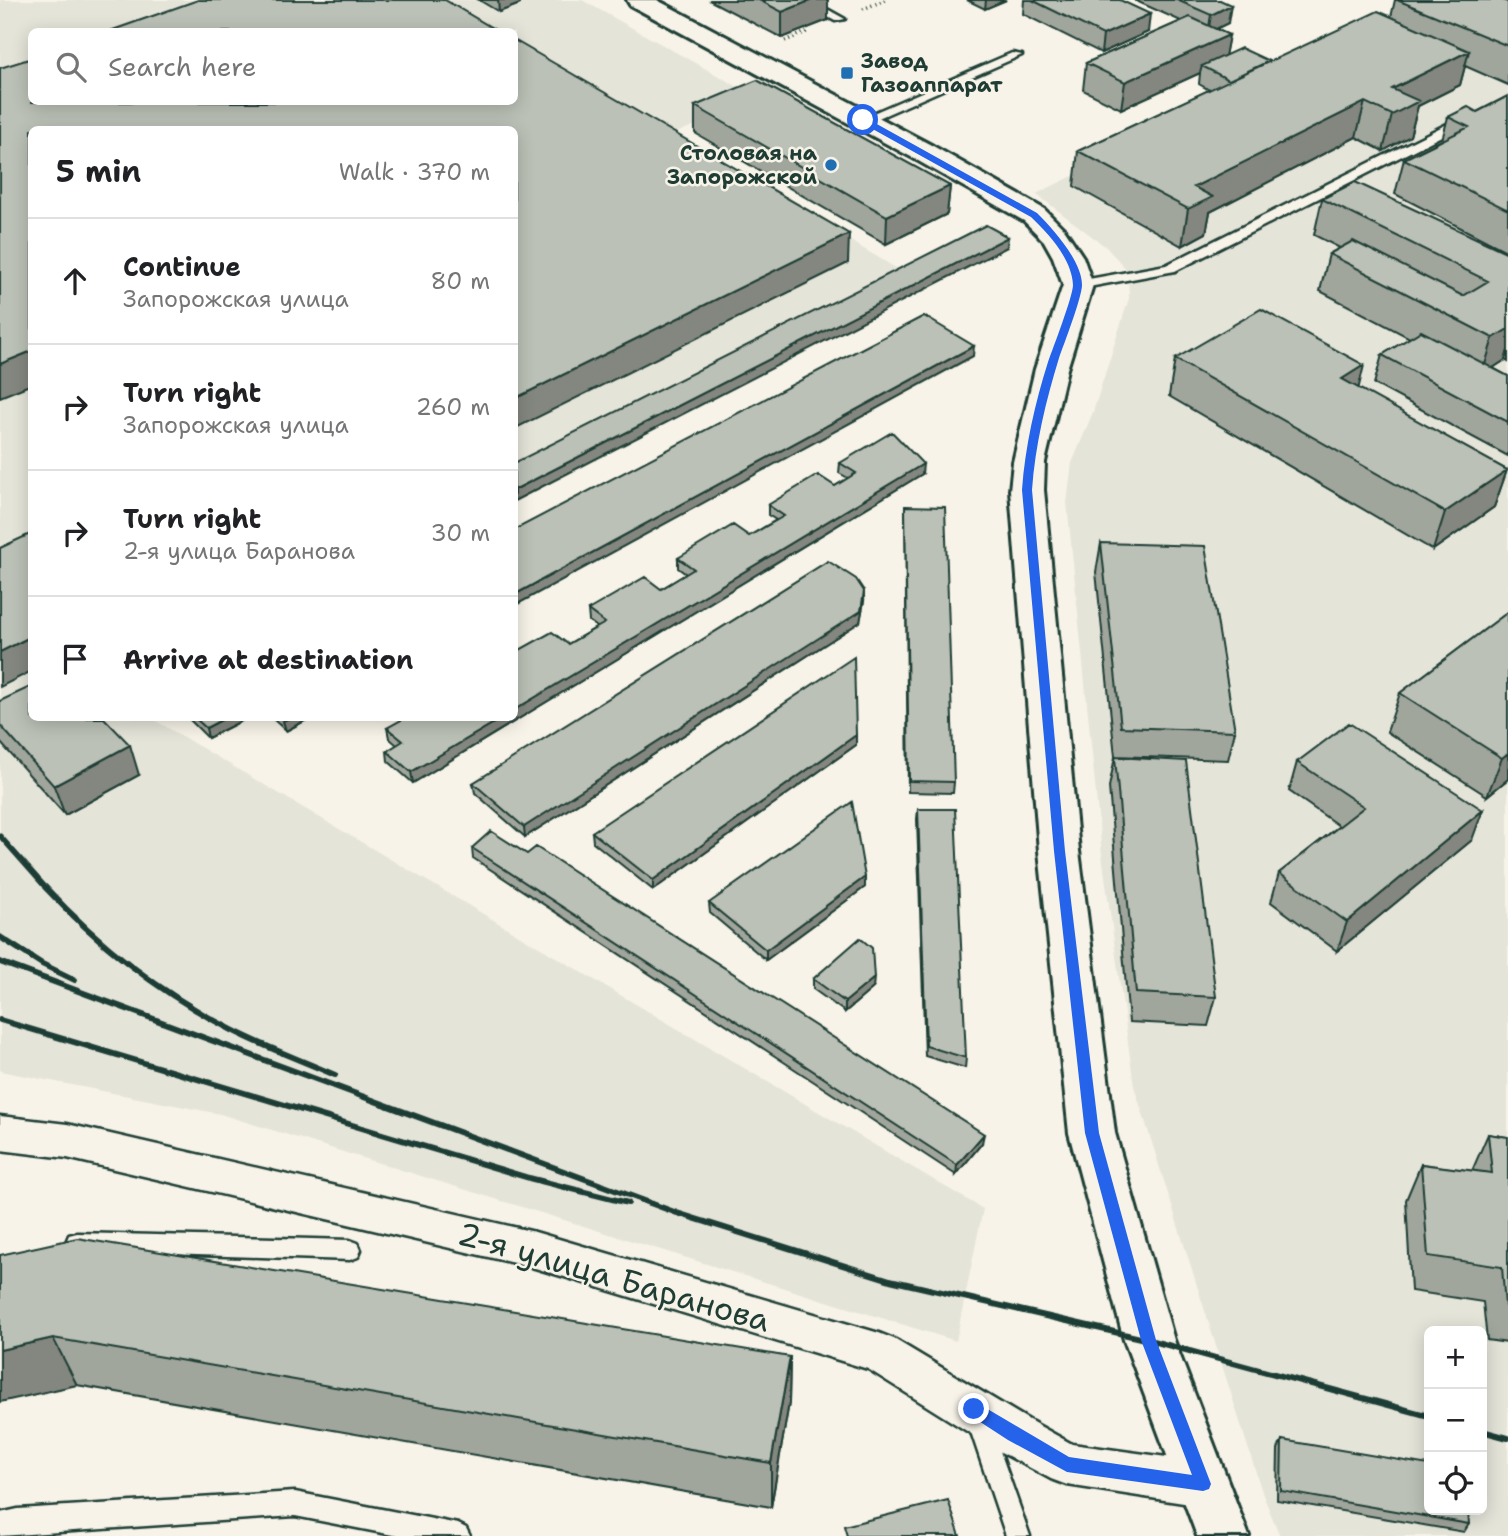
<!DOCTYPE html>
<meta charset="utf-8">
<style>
:root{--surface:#fff;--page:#f6f6f6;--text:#202124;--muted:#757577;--line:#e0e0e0}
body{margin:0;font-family:"Shantell Sans",sans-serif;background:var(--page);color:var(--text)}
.controls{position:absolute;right:21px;bottom:21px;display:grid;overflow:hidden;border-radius:10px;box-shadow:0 4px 18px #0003}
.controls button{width:63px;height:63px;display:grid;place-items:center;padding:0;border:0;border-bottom:2px solid var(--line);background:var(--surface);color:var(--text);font:35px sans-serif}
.stop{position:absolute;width:21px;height:21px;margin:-16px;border:5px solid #2563eb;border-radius:50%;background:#fff}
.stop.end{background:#2563eb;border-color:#fff;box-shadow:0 2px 7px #0008}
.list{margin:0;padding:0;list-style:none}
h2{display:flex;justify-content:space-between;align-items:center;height:91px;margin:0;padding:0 28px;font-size:30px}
h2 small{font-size:23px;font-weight:400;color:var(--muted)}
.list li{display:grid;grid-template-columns:46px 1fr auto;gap:21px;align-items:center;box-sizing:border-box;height:126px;padding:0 28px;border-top:2px solid var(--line)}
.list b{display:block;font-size:26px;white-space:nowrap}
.list p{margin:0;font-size:23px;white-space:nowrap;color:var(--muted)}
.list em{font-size:23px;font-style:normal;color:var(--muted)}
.icon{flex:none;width:38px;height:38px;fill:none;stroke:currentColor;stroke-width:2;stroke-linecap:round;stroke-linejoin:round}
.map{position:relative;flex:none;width:1508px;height:1536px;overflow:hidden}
.search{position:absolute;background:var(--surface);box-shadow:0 4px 18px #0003;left:28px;top:28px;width:490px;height:77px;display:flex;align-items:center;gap:18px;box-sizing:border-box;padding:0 24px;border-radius:10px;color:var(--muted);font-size:26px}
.panel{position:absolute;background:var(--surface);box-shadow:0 4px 18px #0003;left:28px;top:126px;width:490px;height:595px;border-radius:10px}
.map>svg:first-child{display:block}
.built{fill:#e5e4d9;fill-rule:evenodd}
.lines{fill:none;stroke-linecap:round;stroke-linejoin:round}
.lane-casing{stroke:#1f3d34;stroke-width:5}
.street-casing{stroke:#1f3d34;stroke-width:5}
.secondary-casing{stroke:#1f3d34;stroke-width:6}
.path{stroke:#1f3d34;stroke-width:3.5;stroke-dasharray:1 3.5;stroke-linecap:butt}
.lane{fill:#f7f3e8;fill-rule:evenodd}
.street{fill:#f7f3e8;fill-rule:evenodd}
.secondary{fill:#f7f3e8;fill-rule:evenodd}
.rail-far1{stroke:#1f3d34;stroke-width:5}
.rail{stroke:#1f3d34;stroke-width:6}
.wall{fill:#a1a69d;stroke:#1f3d34;stroke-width:2}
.shaded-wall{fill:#83877f;stroke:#1f3d34;stroke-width:2}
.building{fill:#bbc1b6;stroke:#1f3d34;stroke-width:2}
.route{fill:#2563eb}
.poi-dot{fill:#1f6fb2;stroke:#f7f3e8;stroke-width:2.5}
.labels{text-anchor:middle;stroke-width:5;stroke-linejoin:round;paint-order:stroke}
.far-poi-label{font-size:21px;font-weight:bold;fill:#1f3d34;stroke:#f7f3e8;text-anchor:start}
.near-street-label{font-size:32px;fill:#1f3d34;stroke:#f7f3e8}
</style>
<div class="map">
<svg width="1508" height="1536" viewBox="0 0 1508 1536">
<rect width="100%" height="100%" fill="#f7f3e8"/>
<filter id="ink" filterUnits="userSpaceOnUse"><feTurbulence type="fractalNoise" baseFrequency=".0143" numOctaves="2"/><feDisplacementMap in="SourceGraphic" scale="14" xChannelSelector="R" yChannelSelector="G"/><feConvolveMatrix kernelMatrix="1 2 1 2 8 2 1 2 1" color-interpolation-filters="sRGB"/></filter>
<g filter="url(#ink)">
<path class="built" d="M0,0H582L758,98L672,135L901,271L515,467L514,130H32V718H151L983,1209L956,1341L220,1114L0,1071ZM32,32H514V102H32Z
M1432,0H1508V1536H1280L1263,1495L1134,1086L1102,855L1067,503L1072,463L1093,412L1129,298L1128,271L1106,247L1036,194ZM1429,1331H1482V1510H1429Z"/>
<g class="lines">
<g class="lane-casing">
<path id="lane" d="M797,0H811L845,19L835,21Z
M1012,53L1022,55L867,123L857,120Z
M1465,115L1469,116V122L1175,271L1078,289L1071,285L1078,281L1166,265Z
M77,1233L350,1240L358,1243L361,1250L358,1257L350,1260L77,1251L69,1249L66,1242L69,1235Z
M978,1409L986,1412L989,1420L1030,1536H1006L967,1420L970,1412Z
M295,1492L458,1524L466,1528L470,1536H398L295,1516L0,1536V1513L18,1509Z"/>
</g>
<g class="street-casing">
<path id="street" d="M0,1116L67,1124L535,1232L879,1333L894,1339L1029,1420L1072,1444L1203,1462L1219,1469L1225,1484L1219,1499L1203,1506L1067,1485L1051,1479L997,1450L868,1369L535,1268L67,1158L0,1150Z"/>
</g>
<g class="secondary-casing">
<path id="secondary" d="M627,0H657L933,146L1044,209L1065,230L1083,257L1093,285L1067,369L1045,462L1044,490L1079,851L1115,1133L1174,1340L1249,1536H1197L1124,1340L1069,1133L1039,851L1010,490L1013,462L1035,369L1063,285L1053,257L1044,241L1024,221L913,158L630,5Z"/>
</g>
<path class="path" d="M863,9L885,0
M785,41L809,31"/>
<use href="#lane" class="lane"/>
<use href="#street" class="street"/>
<use href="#secondary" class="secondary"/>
<path class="rail-far1" d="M0,836L47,889"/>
<path class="rail" d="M45,887C98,944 162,994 232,1030C265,1047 301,1060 335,1075
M0,937L42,964L75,980
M0,962L677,1213L890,1280L1149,1340L1429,1416
M0,1020L529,1178L628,1203
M1482,1431L1508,1438"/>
</g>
<path class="wall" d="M479,0H520V4L499,12Z
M709,0H828V20L782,38Z
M967,0H1006L985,9Z
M1024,0H1120L1148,32L1101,53L1023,14Z
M1134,0H1220L1228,23L1215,29L1229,35L1225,55L1269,62L1391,17L1395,0H1502L1508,2V85L1465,66L1460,85L1418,106L1410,136L1383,151L1356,137L1210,212L1206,233L1182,246L1074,186L1078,151L1209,90L1199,84L1200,73L1121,109L1083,90L1086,63L1181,21Z
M1508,96V252L1395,194L1404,159L1442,140L1448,117L1477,112Z
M695,106L950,186L947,214L886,244L695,133Z
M1322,199L1508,253V362L1505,360L1493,368L1508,376V456L1374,384L1382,355L1410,338L1320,291L1329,254L1340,248L1314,235Z
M1175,359L1358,389L1507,470L1494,507L1433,550L1169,396Z
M840,463L922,474L413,783L388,761L387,751L397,745L389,738L387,728L514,718L568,644L597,627L589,621L588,610L661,589L686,574L678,568V558L749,536L776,520L768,515V505L835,486L848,478L839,473Z
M905,506L954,782L953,793L908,792Z
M1101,543L1235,731L1228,760L1115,756L1096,572Z
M864,601L860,622L525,837L475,793L473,783Z
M1508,612V779L1487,796L1387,732L1400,693Z
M188,718H247L208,738Z
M272,718H310L286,731Z
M0,725L139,775L65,815L0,742Z
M856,735V745L653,890L593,842L592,832Z
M1115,757L1216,997L1208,1026L1129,1022L1109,787Z
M1297,762L1472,840L1337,951L1271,902L1279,873L1339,826L1289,791Z
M918,809L966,1058L965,1068L925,1056L917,819Z
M472,848L527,854L982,1143L956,1175L473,858Z
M865,877V887L766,960L710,913L709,903Z
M813,979L873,988L845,1012L813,989Z
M1488,1134L1508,1137V1343L1487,1340L1483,1302L1411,1291L1406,1200L1421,1164L1472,1171Z
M0,1255L790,1357L789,1403L771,1507L77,1385Z
M1282,1440L1469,1524L1464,1532L1277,1500L1278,1449Z"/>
<path class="shaded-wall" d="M498,0H520V4L499,12Z
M812,0H828V20L782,38V12Z
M986,0H1006L985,9Z
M1231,5L1228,23L1208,33L1211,15Z
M1150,14L1148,32L1101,53L1103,35Z
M1229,35L1224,62L1202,66L1200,73L1121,109L1125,82Z
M1469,51L1460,85L1418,106L1410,136L1383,151L1392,115V89Z
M1365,102L1356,137L1210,212L1206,233L1182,246L1188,209L1194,187Z
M950,186L947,214L886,244L887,216Z
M849,234L848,263L514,429V399Z
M1008,237L1007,247L514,501V490Z
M1508,329V350L1505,360L1482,375L1493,338Z
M974,346L973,356L514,606V595Z
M32,351V384L0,397V364Z
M1364,365L1355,403L1342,379Z
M923,464L922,474L413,783L411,772L502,718H514V710Z
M1507,470L1494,507L1433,550L1445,512Z
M864,591V601L860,622L525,837L524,827Z
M32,636V671L0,687V652Z
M225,718H247L208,738L206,728Z
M289,718H310L286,731L283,721Z
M856,735V745L653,890V880Z
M130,745L139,775L65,815L54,786Z
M1508,753V779L1487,796L1502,758Z
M1483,810L1472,840L1337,951L1347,922Z
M865,877V887L766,960V950Z
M874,978L873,988L845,1012V1002Z
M984,1134L982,1143L956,1175L957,1165Z
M53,1338L77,1385L0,1402V1350Z
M790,1357L789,1403L771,1507V1463Z"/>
<path class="building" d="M198,0H445L499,32H107Z
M759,0H812L782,12Z
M1032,0H1120L1150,14L1103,35Z
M1177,0H1220L1231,5L1211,15Z
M1397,0H1502L1508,2V46Z
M1378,11L1469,51L1392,89L1419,101L1392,115L1365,102L1194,187L1213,197L1188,209L1078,151Z
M1190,17L1229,35L1125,82L1086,63Z
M514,40L849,234L514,399V130H32V351L0,364V68L32,58V102H514Z
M1241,48L1269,61L1229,80L1202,66Z
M757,80L950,186L887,216L695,106Z
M1508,96V210L1404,159L1469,127L1448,117L1468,107L1477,112Z
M1355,182L1508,253V329L1493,338L1329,254L1353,241L1463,296L1488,281L1322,199Z
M986,225L1008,237L514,490V463Z
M1261,309L1364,365L1342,379L1507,470L1445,512L1175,359Z
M924,316L974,346L514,595V530Z
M1421,331L1508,376V422L1382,355Z
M892,432L923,464L514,710V653L552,632L568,644L605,623L588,610L645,577L661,589L694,569L678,558L733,525L749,536L784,516L768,505L818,475L835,486L856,473L840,463Z
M905,506L945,507L954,782L909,781Z
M32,533V636L0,652V548Z
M1101,543L1205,546L1235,731L1121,727Z
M828,561L856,579L864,591L861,611L524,827L473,783Z
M1508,612V753L1502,758L1400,693Z
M854,657L856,735L653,880L592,832Z
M32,686V718H104L130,745L54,786L0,725V701Z
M195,718H225L206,728Z
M405,718H502L411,772L387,751L403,741L387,728Z
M1349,723L1483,810L1347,922L1279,873L1364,807L1297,762Z
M1115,757L1186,761L1216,997L1136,993Z
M852,802L865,877L766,950L709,903Z
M918,809H955L966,1058L926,1046Z
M491,831L527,854L536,847L984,1134L957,1165L472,848Z
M860,938L872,948L874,978L845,1002L813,979Z
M1488,1134L1508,1137V1306H1505L1502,1267L1428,1256L1421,1164L1492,1173Z
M77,1238L790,1357L771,1463L53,1338L0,1350V1255Z
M1282,1440L1429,1465V1510H1468L1469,1524L1281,1491Z
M948,1500L960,1536H847L844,1526Z"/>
</g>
<path class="route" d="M860,118H866L1037,213C1053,229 1082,261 1082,285C1082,297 1064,344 1059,358C1046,400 1035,446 1032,490L1065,851L1099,1133L1156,1340L1211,1484L1209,1489L1203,1491L1067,1472L1008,1440L968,1414L966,1409L968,1404L974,1402L979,1404L1069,1457L1192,1475L1141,1340L1085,1133L1054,851L1022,490C1025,447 1035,403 1048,362C1053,348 1073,296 1073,285C1072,259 1048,233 1031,217L860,122Z"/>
<g class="poi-dot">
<rect x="840" y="66" width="14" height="14" rx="3.5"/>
<circle cx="831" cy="165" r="7"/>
</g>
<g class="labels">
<g class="far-poi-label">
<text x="861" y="68">Завод<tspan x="861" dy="24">Газоаппарат</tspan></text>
<text x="817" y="160" text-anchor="end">Столовая на<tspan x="817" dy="24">Запорожской</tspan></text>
</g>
<g class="near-street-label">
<text transform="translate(614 1277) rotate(16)" y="11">2-я улица Баранова</text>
</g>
</g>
</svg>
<div class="controls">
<button>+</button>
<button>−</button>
<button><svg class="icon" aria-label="locate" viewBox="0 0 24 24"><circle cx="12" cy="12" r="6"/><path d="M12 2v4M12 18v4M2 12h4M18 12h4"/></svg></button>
</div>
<div class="stop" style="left:863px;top:120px"></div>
<div class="stop end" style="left:974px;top:1409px"></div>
<div class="search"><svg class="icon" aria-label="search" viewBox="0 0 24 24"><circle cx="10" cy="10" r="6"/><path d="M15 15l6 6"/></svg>Search here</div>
<section class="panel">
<h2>5 min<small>Walk · 370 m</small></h2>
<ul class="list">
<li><svg class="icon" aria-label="ahead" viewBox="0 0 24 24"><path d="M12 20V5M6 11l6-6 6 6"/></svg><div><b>Continue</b><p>Запорожская улица</p></div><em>80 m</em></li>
<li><svg class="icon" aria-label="right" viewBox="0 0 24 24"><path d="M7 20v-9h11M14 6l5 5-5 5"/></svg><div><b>Turn right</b><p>Запорожская улица</p></div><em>260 m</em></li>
<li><svg class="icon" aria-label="right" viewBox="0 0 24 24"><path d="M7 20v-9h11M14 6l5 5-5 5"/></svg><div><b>Turn right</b><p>2-я улица Баранова</p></div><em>30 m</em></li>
<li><svg class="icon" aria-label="arrive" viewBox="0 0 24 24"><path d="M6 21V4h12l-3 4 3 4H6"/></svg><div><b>Arrive at destination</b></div></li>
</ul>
</section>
</div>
